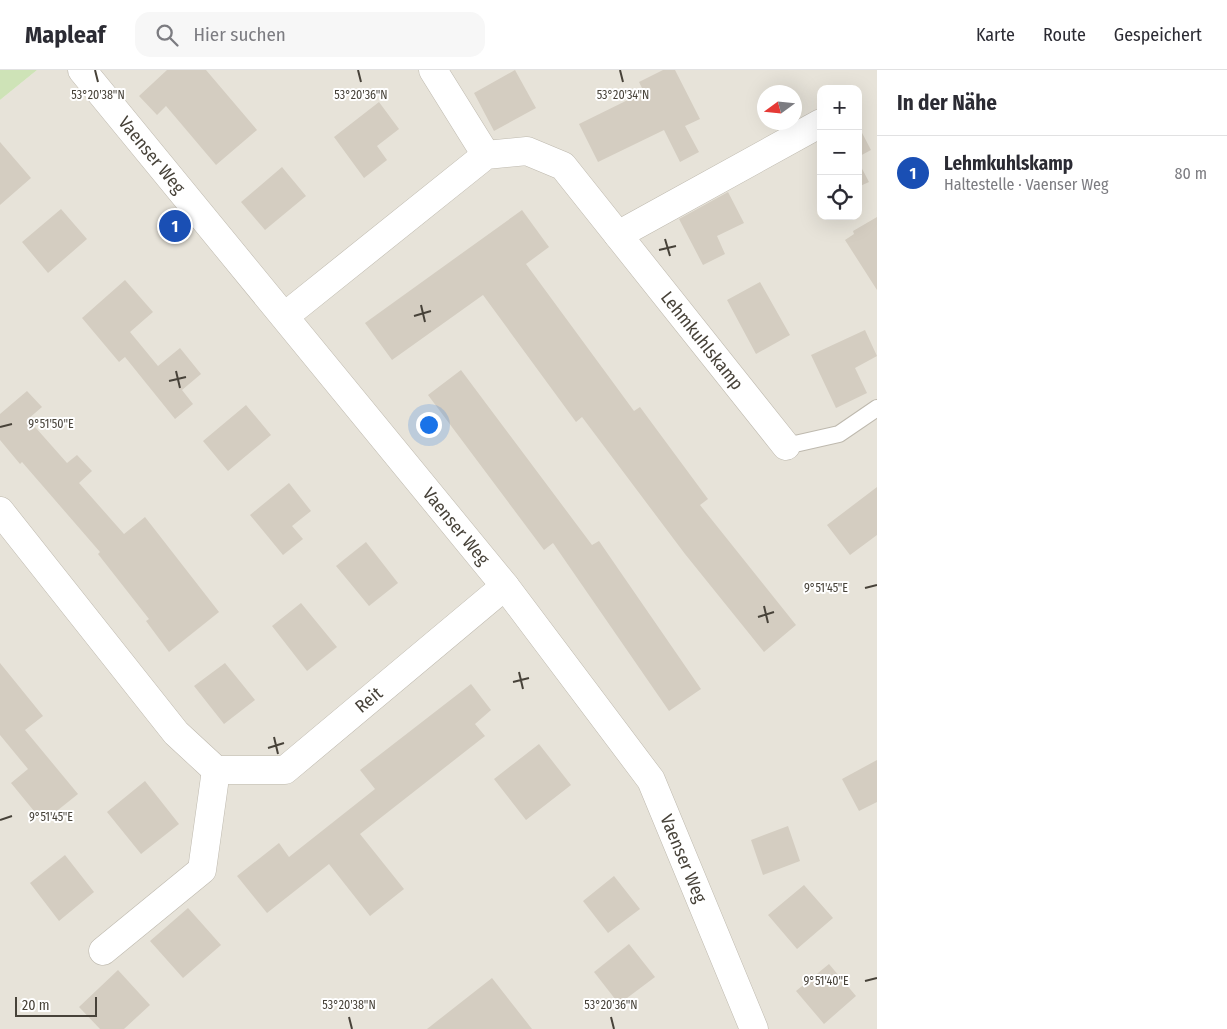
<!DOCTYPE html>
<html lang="de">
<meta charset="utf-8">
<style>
:root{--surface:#fff;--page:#f7f7f7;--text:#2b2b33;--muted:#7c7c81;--line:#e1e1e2;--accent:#e45431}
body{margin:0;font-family:"Fira Sans Condensed",sans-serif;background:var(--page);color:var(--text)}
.controls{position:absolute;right:15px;top:15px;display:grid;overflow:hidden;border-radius:10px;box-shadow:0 5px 20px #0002}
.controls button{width:45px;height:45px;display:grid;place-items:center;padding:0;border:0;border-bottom:1px solid var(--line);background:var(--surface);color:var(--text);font:25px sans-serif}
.compass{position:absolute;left:757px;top:15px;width:45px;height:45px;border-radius:50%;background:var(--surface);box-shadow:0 5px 20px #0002;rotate:255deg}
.scale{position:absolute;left:15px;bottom:12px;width:82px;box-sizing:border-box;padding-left:5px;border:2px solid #474239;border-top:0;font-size:14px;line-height:18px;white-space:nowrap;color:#474239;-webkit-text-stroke:4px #fff;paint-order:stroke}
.you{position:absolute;left:428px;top:354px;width:18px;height:18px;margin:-12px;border:4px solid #fff;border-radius:50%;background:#1a73e8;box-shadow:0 0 0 8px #1a73e833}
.badge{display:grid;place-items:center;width:32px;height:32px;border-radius:50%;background:var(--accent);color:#fff;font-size:16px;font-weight:700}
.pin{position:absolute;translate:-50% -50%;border:2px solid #fff;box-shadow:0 1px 5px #0006}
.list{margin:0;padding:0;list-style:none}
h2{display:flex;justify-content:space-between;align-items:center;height:65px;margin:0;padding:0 20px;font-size:21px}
h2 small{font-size:16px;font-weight:400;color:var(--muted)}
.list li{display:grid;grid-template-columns:32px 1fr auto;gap:15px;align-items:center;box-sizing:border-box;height:75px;padding:0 20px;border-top:1px solid var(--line)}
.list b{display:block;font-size:19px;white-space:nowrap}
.list p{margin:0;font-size:16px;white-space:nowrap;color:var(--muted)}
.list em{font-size:16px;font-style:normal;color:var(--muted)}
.icon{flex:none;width:28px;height:28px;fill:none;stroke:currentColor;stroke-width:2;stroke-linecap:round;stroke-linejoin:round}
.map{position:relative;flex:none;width:877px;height:959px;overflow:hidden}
header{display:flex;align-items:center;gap:30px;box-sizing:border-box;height:70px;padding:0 25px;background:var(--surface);border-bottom:1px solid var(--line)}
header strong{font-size:24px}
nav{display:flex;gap:28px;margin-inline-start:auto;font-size:18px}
.search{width:350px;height:45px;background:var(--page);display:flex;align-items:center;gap:12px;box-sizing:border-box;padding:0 18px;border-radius:15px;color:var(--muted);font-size:19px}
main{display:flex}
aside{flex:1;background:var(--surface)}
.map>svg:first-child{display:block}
.residential{fill:#e7e3d9;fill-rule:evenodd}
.green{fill:#cee3b7}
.building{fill:#d4cdc1}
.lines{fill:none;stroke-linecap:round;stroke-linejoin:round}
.service-casing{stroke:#beb9ae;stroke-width:18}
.minor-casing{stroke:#beb9ae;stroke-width:29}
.service{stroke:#fff;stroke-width:16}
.minor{stroke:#fff;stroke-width:28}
.ticks{fill:none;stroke:#474239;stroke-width:2}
.labels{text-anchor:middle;stroke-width:4;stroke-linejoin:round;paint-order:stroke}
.street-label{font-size:18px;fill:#474239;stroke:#fff}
.ticks-label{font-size:12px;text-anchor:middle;fill:#474239;stroke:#fff;stroke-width:4;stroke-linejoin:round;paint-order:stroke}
</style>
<header>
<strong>Mapleaf</strong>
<div class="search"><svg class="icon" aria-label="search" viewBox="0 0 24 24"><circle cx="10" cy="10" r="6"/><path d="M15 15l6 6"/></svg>Hier suchen</div>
<nav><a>Karte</a><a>Route</a><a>Gespeichert</a></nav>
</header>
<main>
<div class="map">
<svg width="877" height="959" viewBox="0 0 877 959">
<rect width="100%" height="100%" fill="#f3f1ea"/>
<path class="residential" d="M37,0H877V959H0V30ZM821,19H858V146H821ZM764,22H794V52H764Z"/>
<path class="green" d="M0,0H37L0,30Z"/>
<path class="building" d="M167,0H206L257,60L216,95L166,36L157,45L139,26Z
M515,0L536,38L494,61L474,23Z
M663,0H675L700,49L685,56L699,82L680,92L664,60L598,92L579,54L644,22L639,12Z
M379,32L399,59L377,76L387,90L364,108L334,67Z
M860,59L871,80L858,87V60Z
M0,72L31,108L0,135Z
M858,91L869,112L858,117Z
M282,97L306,126L265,160L241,132Z
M728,122L744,153L717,166L725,184L703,195L679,149Z
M61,139L87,169L48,203L22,172Z
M522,140L549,177L526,194L634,341L640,337L708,429L700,435L796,555L764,582L685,484L582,347L576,352L483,225L392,290L365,253Z
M877,147V220L845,170L854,164L853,161Z
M125,210L153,242L130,262L158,296L180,278L201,304L182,320L193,334L175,349L125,287L119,292L82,248Z
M760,212L790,265L756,284L727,230Z
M865,260L877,286L855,298L867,323L836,338L811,285Z
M461,300L592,475L599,471L701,619L669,641L553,473L544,480L428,325Z
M27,321L42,337L28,349L67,393L77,385L92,401L79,413L124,464L145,447L219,542L169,582L146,551L149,549L98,484L100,482L22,392L20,394L0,370V344Z
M246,335L271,365L228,401L203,371Z
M289,413L311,441L292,456L303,469L283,485L250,445Z
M877,417V465L850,485L827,455Z
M366,472L398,513L369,536L336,496Z
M301,533L337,577L307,601L272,556Z
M0,593L43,646L25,660L78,724L43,752L11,713L28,699L0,665Z
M225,593L255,630L224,654L194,616Z
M471,614L491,640L475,654L485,666L360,764L404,819L370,846L329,794L267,843L237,806L279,773L289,787L375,719L360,700Z
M539,674L571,715L526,750L494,709Z
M877,690V732L859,741L842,709Z
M145,711L179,754L141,784L107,742Z
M788,756L800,791L763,805L751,770Z
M65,785L94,822L59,851L30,813Z
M614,806L640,839L608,863L583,831Z
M804,815L833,848L797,879L768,845Z
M188,838L221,875L183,908L150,871Z
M629,874L655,907L619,934L594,902Z
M829,894L856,926L824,954L796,921Z
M118,900L150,935L124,959H100L79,937Z
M492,908L532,959H427Z"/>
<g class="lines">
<g class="service-casing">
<path id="service" d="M786,376L839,364L877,338"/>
</g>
<g class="minor-casing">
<g id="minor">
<path id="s1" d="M82,0L505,516L651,710L754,959"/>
<path d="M433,0L486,85"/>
<path d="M618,165L821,53"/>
<path id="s2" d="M285,246L486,85L527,81L563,96L786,376"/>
<path id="s3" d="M0,441L176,663L216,700H285L505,516"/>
<path d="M103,881L202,800L216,700"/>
</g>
</g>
<use href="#service" class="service"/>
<use href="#minor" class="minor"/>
</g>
<path class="ticks" d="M95,0L98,12M358,0L361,12M620,0L623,12M665,169L670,186M659,180L676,176M421,235L425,252M414,246L431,241M176,301L180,318M169,311L186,307M0,357L12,354M865,518L877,515M764,536L768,553M758,547L774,542M519,602L523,619M513,612L529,608M274,667L278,684M268,678L284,673M0,750L12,746M865,911L877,908M349,947L352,959M611,947L614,959"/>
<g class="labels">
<g class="street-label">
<text dy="6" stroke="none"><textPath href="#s1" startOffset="110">Vaenser Weg</textPath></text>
<text dy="6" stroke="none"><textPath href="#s2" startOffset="561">Lehmkuhlskamp</textPath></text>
<text dy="6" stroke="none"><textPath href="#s1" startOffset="590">Vaenser Weg</textPath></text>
<text dy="6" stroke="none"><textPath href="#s3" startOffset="516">Reit</textPath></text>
<text dy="6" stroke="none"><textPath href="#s1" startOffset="995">Vaenser Weg</textPath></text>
</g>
</g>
<g class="ticks-label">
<text x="98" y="29">53°20'38"N</text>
<text x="361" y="29">53°20'36"N</text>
<text x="623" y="29">53°20'34"N</text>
<text x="51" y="358">9°51'50"E</text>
<text x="826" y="522">9°51'45"E</text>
<text x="51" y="751">9°51'45"E</text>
<text x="826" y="915">9°51'40"E</text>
<text x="349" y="939">53°20'38"N</text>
<text x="611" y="939">53°20'36"N</text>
</g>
</svg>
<div class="controls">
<button>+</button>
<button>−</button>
<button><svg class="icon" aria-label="locate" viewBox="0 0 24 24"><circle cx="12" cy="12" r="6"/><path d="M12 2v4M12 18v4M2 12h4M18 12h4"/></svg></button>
</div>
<svg class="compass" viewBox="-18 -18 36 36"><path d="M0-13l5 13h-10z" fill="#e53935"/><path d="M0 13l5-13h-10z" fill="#7c7c81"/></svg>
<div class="scale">20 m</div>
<div class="you"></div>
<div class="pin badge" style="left:175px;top:156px;background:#1a4fb4">1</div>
</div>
<aside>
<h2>In der Nähe<small></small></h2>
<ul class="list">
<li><span class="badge" style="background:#1a4fb4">1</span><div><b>Lehmkuhlskamp</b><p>Haltestelle · Vaenser Weg</p></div><em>80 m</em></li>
</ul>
</aside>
</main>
